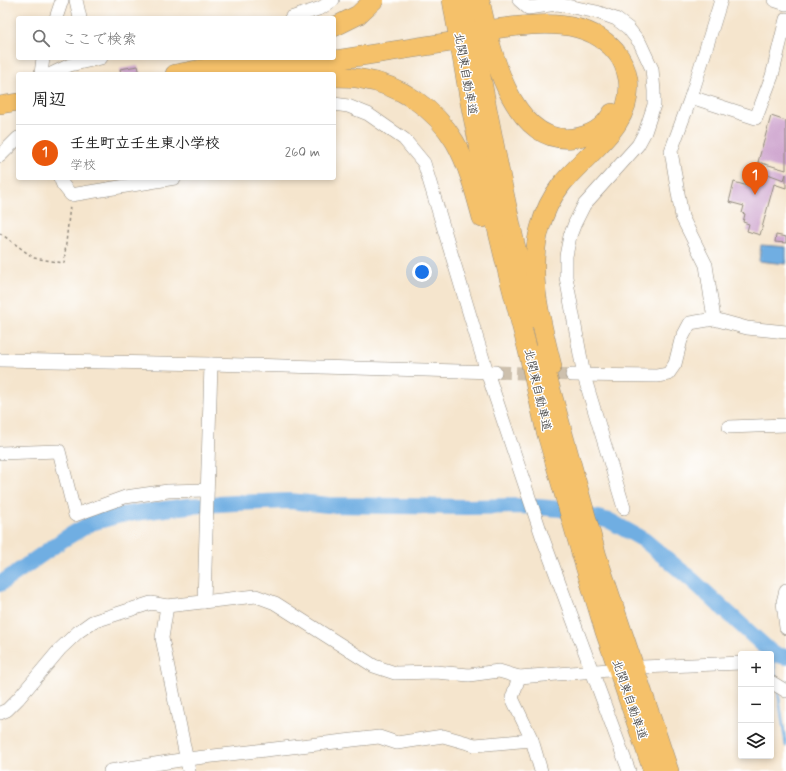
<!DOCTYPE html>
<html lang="ja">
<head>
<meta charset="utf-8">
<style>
	:root { --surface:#fff; --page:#f6f6f6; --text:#222; --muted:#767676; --line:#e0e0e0; --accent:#ea580c }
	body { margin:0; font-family:Mynerve,"Klee One",sans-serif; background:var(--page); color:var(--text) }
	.controls { position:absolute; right:12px; bottom:12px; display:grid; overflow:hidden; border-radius:4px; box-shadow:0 2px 6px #0003 }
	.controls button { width:36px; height:36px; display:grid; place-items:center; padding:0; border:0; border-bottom:1px solid var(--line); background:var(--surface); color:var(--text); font:20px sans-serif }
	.you { position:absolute; left:422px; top:272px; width:14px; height:14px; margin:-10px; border:3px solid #fff; border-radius:50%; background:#1a73e8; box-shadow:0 0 0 6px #1a73e833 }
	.badge { display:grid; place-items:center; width:26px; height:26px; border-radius:50%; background:var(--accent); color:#fff; font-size:13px; font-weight:700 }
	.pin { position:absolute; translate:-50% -33px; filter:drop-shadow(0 1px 2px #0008) }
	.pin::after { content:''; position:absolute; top:21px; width:14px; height:12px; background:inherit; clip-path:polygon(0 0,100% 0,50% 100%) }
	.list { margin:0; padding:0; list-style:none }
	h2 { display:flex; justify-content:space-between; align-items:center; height:52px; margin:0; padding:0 16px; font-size:17px }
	h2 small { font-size:13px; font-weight:400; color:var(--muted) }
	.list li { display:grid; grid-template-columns:26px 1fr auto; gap:12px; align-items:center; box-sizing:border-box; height:56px; padding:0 16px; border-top:1px solid var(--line) }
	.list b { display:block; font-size:15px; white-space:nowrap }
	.list p { margin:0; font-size:13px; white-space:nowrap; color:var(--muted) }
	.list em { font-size:13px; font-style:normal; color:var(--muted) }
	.icon { flex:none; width:22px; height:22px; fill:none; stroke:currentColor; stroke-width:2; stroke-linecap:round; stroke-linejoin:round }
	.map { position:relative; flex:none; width:786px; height:771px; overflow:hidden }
	.search { position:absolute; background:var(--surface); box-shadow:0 2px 6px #0003; left:16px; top:16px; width:320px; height:44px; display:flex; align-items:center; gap:10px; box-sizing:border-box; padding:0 14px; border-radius:4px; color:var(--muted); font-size:15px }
	.panel { position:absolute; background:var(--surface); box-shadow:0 2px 6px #0003; left:16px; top:72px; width:320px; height:108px; border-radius:4px }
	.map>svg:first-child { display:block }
	.water { fill:#6faee2; stroke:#4d6c86 }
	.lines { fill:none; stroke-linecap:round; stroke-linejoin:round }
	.stream { stroke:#6faee2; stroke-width:2.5 }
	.river { stroke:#6faee2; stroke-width:16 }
	.building { fill:#cfa6cf }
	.minor-tunnel { stroke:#cdc0ad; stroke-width:13; stroke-dasharray:13 6; stroke-linecap:butt }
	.minor-casing { stroke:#90887c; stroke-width:14 }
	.major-casing { stroke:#90887c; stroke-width:18 }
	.highway-casing { stroke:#90887c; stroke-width:20 }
	.path { stroke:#90887c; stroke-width:1.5; stroke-dasharray:3 3; stroke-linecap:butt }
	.minor { stroke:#fff; stroke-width:13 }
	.major { stroke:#f5c16b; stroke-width:17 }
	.highway { stroke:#f5c16b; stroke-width:19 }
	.labels { text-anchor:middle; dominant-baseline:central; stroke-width:3; stroke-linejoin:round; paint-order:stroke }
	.street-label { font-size:12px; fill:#2b2b2b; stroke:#fff }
</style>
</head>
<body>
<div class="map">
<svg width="786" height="771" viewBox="0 0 786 771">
	<rect width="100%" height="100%" fill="#fff"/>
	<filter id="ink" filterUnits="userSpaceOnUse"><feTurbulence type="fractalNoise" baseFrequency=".025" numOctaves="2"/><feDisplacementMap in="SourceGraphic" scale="8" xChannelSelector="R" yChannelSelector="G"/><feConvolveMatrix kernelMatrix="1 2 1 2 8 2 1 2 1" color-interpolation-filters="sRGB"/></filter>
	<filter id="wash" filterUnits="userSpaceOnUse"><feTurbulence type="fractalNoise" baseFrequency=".012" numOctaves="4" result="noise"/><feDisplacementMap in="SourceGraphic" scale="16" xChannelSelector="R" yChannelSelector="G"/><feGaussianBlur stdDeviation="0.9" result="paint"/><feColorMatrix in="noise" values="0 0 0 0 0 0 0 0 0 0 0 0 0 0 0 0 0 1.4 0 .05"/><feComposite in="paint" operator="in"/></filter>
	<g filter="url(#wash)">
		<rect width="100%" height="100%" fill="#f5e5cd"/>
		<!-- water -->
		<polygon class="water" points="761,245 786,247 786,264 759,261"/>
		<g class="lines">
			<!-- stream -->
			<g class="stream">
				<polyline points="773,654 776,680"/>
				<polyline points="778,691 786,746"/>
			</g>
			<!-- river -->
			<polyline class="river" points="0,584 64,539 91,523 120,515 142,512 188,506 235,503 290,501 328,505 468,507 527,506 560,509 610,521 644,540 692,580 773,654 786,657"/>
		</g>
		<g id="blocks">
			<!-- building -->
			<g class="building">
				<polygon points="138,66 140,74 121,74 120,69"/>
				<polygon points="771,116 786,121 786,170 758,162"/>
				<polygon points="765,173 784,180 786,174 786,188 774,184 760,235 747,231 749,224 743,222 745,214 742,213 744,206 729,202 734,182 751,187 753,181 755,182 757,177 763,179"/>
				<polygon points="776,235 786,237 786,243 775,242"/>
			</g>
		</g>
	</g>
	<g filter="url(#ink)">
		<use href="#blocks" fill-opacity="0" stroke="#90887c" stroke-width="1"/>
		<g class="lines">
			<!-- minor-tunnel -->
			<polyline class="minor-tunnel" points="497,372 572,375"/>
			<!-- minor casing -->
			<g class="minor-casing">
				<g id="minor">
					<polyline points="76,0 80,18"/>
					<polyline points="519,0 528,8 557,4 597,12 616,19 628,28 640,43 652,69 654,91 654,105 645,132 638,145 584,205 575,223 570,236 566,256 566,277 584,376 624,508"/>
					<polyline points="774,0 786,4"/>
					<polyline points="56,18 62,0"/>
					<polyline points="291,18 321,8 333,0"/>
					<polyline points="41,74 43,58"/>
					<polyline points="51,74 70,65 101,58"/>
					<polyline points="691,97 721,0"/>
					<polyline points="334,104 348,106 368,114 404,139 424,163 487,372 542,536 629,771"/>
					<polyline points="0,156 18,138"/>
					<polyline points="60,178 63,185 71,195 175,178"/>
					<polyline points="714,319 706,265 682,217 671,151 691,97 756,118 772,76 786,19"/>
					<polyline points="0,360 211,364 495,372"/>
					<polyline points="572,375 657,376 668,374 675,364 681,340 690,323 714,319 747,328 786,332"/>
					<polyline points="729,427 786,425"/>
					<polyline points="0,453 59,451 75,515 125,497 168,491 207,490"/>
					<polyline points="786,590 783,602 786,628"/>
					<polyline points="204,602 211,364"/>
					<polyline points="167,606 162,638 189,771"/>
					<polyline points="642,667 741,663"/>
					<polyline points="519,677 512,698 532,740 541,771"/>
					<polyline points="771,682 786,691"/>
					<polyline points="0,713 7,710 18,699 60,649 78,632 92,622 151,603 167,606 256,596 275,603 374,666 395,673 436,672 469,675 499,671 519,677 609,670"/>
					<polyline points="110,771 187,759 379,737 397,743 443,736 475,745 532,740"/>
				</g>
			</g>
			<!-- major casing -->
			<g class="major-casing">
				<polyline id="major" points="0,105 18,102"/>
			</g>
			<!-- highway casing -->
			<g class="highway-casing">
				<g id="highway">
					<polyline points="452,0 470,103 489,195 508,274 528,351 545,428 581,553 605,632 653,771"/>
					<path d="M467,0C486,107 507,213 532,318"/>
					<path d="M480,0C489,44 511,146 573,138C590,136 604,128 612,113"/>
					<polyline points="334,27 358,15 374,0"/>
					<path d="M494,29C536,24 586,16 616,52C623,60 626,69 628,79C635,126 586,153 561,185C551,198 544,213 540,228C527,273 541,322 552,366"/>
					<polyline points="175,74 223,65 270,62"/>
					<polyline points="253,74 271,70 451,42"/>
					<path d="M334,77C343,77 353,77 362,79C400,85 435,108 455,142C468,165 475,192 482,218"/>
					<polyline points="541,354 597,556 669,771"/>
				</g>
			</g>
			<!-- path -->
			<polyline class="path" points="0,233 34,258 64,263 70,205"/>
			<!-- minor -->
			<use href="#minor" class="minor"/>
			<!-- major -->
			<use href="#major" class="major"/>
			<!-- highway -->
			<use href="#highway" class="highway"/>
		</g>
	</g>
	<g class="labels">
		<!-- street labels -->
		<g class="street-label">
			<text transform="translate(465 74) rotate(80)">北関東自動車道</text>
			<text transform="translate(537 390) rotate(77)">北関東自動車道</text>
			<text transform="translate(629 700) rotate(71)">北関東自動車道</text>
		</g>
	</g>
</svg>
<div class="controls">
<button>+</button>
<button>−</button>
<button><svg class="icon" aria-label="layers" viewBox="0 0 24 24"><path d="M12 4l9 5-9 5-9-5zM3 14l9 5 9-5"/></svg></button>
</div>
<div class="you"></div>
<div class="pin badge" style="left:755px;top:195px">1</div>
<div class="search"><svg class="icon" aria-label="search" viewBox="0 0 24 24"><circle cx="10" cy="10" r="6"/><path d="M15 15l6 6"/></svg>ここで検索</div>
<section class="panel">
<h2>周辺<small></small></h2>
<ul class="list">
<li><span class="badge">1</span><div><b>壬生町立壬生東小学校</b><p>学校</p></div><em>260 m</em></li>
</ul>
</section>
</div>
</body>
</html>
